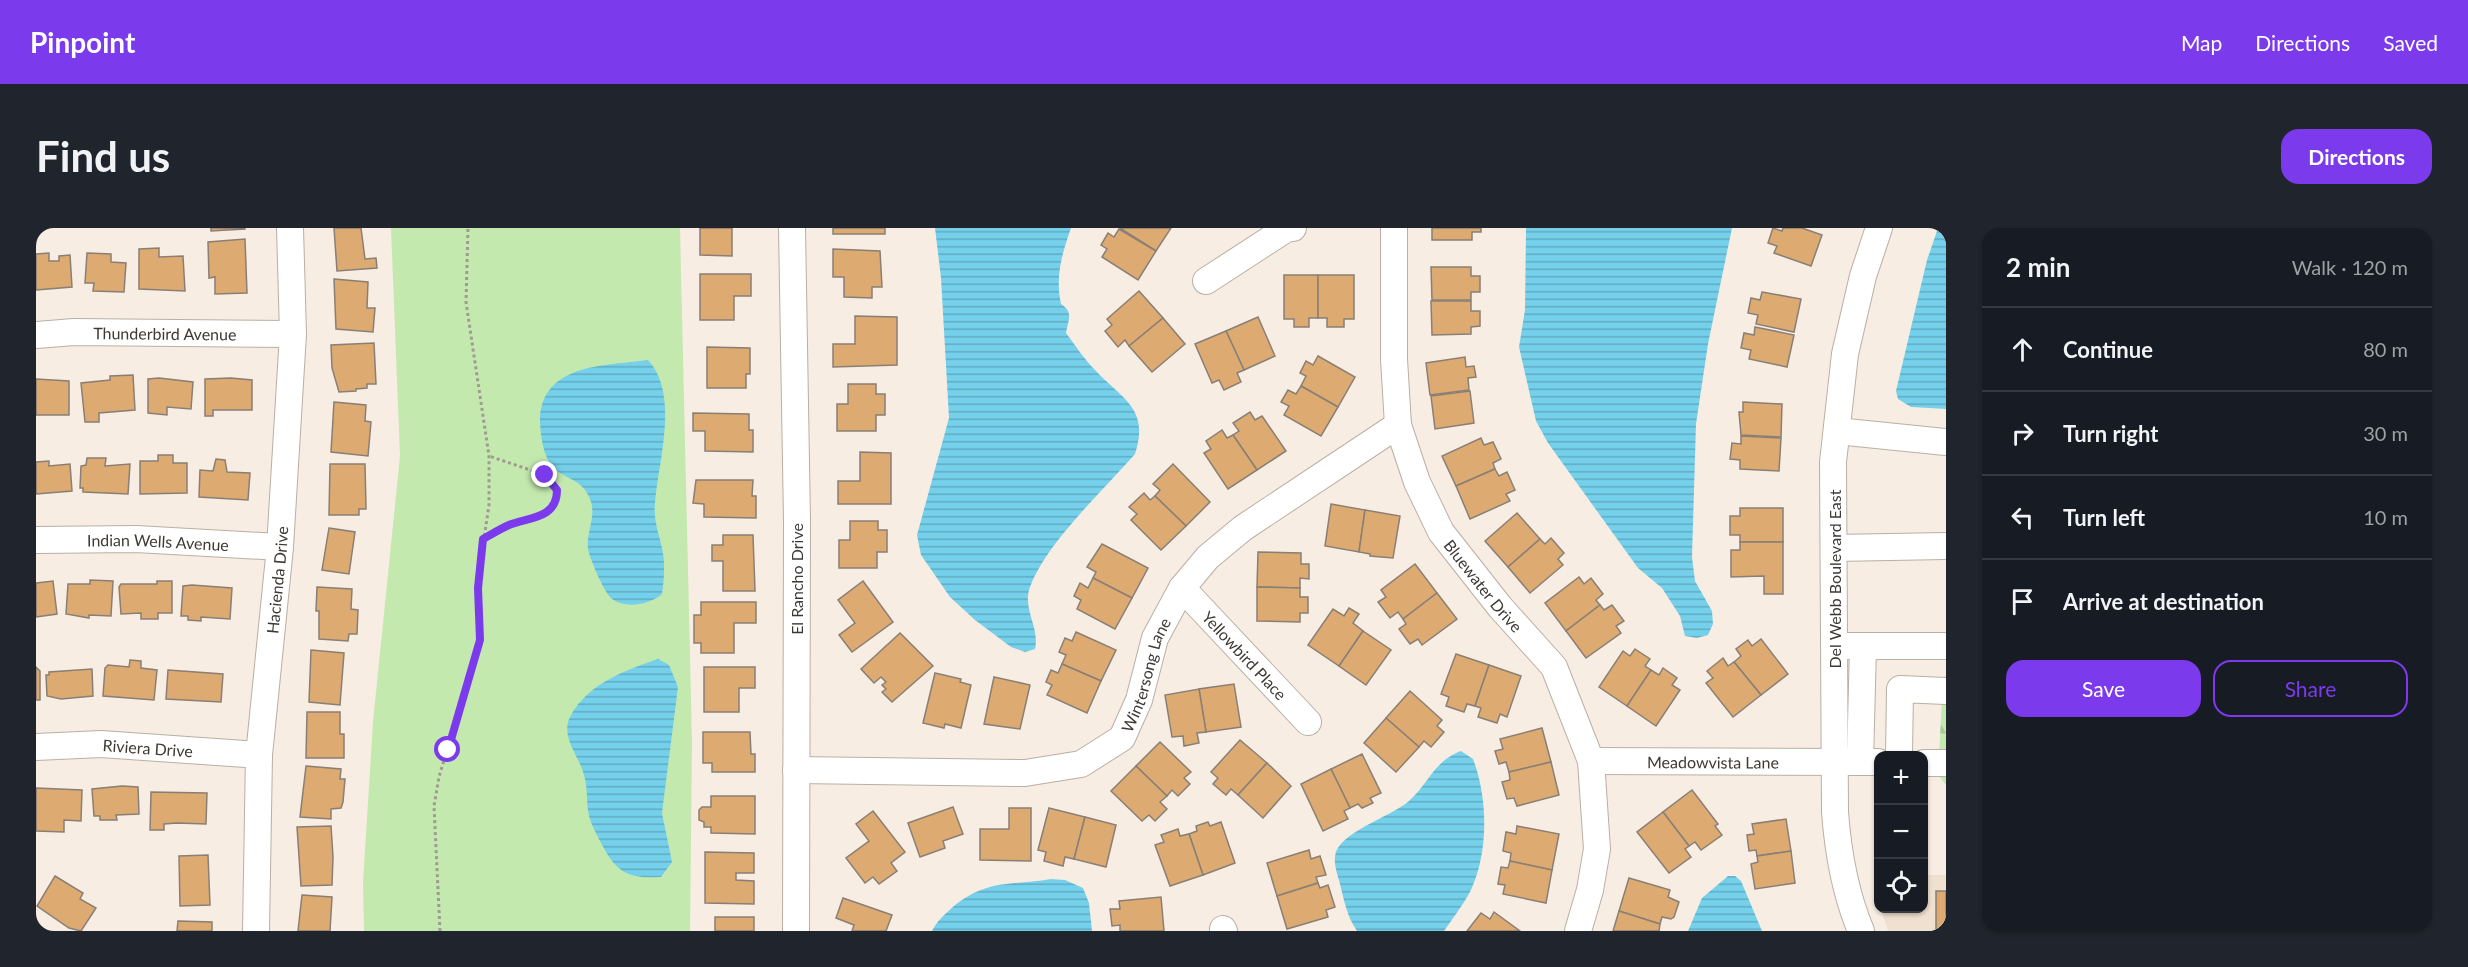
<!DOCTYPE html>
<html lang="en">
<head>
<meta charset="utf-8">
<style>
	:root { --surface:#171b24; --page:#20242c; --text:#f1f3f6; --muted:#9ea1a6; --line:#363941; --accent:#7c3aed }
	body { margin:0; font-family:Lato,sans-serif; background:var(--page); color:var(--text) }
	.controls { position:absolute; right:18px; bottom:18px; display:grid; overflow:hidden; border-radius:12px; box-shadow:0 2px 4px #0004 }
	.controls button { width:54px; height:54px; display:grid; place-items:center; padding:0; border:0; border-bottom:2px solid var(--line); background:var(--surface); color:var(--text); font:30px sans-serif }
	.stop { position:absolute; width:18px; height:18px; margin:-14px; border:4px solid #7c3aed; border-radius:50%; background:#fff }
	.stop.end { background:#7c3aed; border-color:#fff; box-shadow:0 2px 6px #0008 }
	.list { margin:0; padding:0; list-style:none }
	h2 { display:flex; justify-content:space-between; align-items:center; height:78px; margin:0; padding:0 24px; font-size:26px }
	h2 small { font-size:20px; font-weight:400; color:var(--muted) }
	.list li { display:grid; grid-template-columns:39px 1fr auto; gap:18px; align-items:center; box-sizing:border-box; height:84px; padding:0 24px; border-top:2px solid var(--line) }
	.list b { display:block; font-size:22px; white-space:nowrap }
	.list em { font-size:20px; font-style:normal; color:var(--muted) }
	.actions { display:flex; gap:12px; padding:18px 24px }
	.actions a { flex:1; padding:14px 0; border:2px solid var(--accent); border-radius:18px; text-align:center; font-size:21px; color:var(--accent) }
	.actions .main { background:var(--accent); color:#fff }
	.icon { flex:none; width:33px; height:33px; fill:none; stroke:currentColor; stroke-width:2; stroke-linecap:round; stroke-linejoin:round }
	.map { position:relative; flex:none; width:1910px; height:703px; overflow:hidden; border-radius:18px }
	header { display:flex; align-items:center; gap:36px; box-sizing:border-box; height:84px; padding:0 30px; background:var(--accent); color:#fff }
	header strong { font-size:28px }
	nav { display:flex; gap:33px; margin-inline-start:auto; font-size:21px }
	.intro { display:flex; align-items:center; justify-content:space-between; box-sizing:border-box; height:144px; padding:0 36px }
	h1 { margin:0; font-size:42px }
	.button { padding:15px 27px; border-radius:18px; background:var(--accent); color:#fff; font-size:21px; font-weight:700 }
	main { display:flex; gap:36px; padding:0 36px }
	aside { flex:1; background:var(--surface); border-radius:18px; box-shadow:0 2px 4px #0004 }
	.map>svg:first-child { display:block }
	.built { fill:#efe0cf }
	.grass { fill:#c3e9af }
	.forest { fill:url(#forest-firs) }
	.water { fill:url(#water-rules) }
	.building { fill:#ddaa71; stroke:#897f75; stroke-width:1.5 }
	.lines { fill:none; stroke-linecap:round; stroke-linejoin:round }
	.minor-casing { stroke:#b9afa4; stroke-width:28 }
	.path { stroke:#a19992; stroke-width:3; stroke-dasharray:3 3; stroke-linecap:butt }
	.minor { stroke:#fff; stroke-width:26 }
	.route { stroke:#7c3aed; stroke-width:8 }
	.labels { text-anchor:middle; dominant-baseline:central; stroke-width:5; stroke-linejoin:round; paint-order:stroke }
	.street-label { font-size:16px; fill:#3d3935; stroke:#fff }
</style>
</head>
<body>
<header>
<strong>Pinpoint</strong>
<nav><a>Map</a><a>Directions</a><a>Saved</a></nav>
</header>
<div class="intro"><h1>Find us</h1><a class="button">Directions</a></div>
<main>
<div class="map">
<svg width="1910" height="703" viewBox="0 0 1910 703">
	<defs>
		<pattern id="forest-firs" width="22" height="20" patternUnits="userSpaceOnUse" patternTransform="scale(1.5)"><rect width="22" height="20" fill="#c3e9af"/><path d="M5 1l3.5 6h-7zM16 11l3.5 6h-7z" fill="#a8c997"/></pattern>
		<pattern id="water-rules" width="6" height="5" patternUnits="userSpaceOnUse" patternTransform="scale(1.5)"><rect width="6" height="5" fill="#75d1eb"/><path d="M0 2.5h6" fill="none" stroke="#61abbf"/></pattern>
	</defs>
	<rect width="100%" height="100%" fill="#f8ede2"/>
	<!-- built -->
	<polygon class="built" points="1888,647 1910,647 1910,703 1852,703 1845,681 1888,680"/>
	<!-- grass -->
	<polygon class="grass" points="355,0 644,0 656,515 654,703 328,703 327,654 337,494 364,228"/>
	<!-- forest -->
	<polygon class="forest" points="1910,447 1910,557 1902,547 1907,452"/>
	<!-- water -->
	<g class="water">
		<path d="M899,0H1035C1026,26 1019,48 1025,76C1038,84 1032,92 1030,105C1039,117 1048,131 1059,142C1086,171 1114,180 1099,226C1067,263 1011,314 994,359C986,381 1004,399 999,421L989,424L975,419L939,392L914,369L885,327L881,307L913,190L905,50Z"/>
		<polygon points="1490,0 1696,0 1672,116 1660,196 1656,329 1659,353 1676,383 1677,396 1672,407 1661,410 1649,408 1644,388 1626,360 1602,340 1512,215 1500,193 1483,119 1489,82"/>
		<polygon points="1902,0 1910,0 1910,181 1875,179 1862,171 1860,163 1891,32"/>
		<path d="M612,132C644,166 622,235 619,275C617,293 624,308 627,325C629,338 628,353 626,366C615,376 589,382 575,370C568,364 554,331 552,321C550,304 561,287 554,271C546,250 529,252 517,239C507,228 505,209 504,195C503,135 569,138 612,132Z"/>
		<path d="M622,431L633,437L642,459L626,585L636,634L625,649C590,651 580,644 564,613C560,605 555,596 553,588C550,575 552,560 548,547C543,527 523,508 535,487C553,455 590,442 622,431Z"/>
		<path d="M1425,523L1437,531C1452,570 1453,625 1434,664C1427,677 1417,690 1408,703H1321C1311,689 1308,672 1304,656C1302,648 1298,638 1299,629C1300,605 1355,589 1373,573C1394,554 1397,534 1425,523Z"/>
		<polygon points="1692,648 1699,648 1705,653 1726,703 1652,703 1666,670"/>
		<path d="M1015,651L1029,652L1047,660L1053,675L1056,703H896C901,693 909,686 918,678C953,650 977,658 1015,651Z"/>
	</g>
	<!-- building -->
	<g class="building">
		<polygon points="175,0 209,0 209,1 175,3"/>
		<polygon points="298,0 325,0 329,31 340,30 341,40 301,43"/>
		<polygon points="664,0 696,0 696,28 664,27"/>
		<rect x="797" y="0" width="52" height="6"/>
		<polygon points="1084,0 1135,0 1120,23"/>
		<polygon points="1396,0 1445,0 1445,4 1436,4 1436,12 1396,12"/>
		<polygon points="1737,0 1746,3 1747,0 1766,0 1786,7 1775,38 1738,25 1741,18 1732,15"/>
		<polygon points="1083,1 1120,23 1102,52 1066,29 1071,21 1065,17 1072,5 1078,9"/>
		<polygon points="209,11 211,65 179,66 179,49 173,50 172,14"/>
		<polygon points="123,20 123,29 147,28 149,63 103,61 103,21"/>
		<polygon points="797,21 844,23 846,59 836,59 836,70 808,69 808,49 797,49"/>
		<polygon points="13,25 13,33 23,33 23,28 34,27 36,59 0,62 0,26"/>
		<polygon points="51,25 75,26 75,34 90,35 88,64 57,63 58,55 49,55"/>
		<polygon points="1395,39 1435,39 1435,48 1444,48 1444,64 1435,64 1435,72 1396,72"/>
		<polygon points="664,46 715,46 715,68 698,68 698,92 664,92"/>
		<polygon points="1248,47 1282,47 1282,90 1273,90 1273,99 1258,99 1258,91 1248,91"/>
		<polygon points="1282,47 1318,47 1318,91 1308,91 1308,99 1291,99 1291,90 1282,90"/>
		<polygon points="298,51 332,54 331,80 339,80 337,104 300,101"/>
		<polygon points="1103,63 1127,90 1093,118 1089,112 1082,119 1069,103 1076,97 1071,91"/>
		<polygon points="1726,64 1765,71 1758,104 1720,96 1722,87 1712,85 1715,70 1724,72"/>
		<polygon points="1395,73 1435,73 1435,83 1444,83 1444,98 1435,99 1435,106 1396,107"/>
		<polygon points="819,88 861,89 861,137 797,139 797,116 819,116"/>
		<polygon points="1222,89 1239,128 1208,142 1190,103"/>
		<polygon points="1127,90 1149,116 1116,144 1093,118"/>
		<polygon points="1719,99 1758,107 1751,139 1713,131 1715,122 1705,120 1708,105 1718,107"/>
		<polygon points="1190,103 1208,142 1201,145 1205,154 1188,162 1183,152 1176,155 1159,116"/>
		<polygon points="338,115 340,156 331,156 331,160 320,161 320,163 303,164 296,140 295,117"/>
		<polygon points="671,119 714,120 714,146 710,146 710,160 671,160"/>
		<polygon points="1282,128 1319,149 1302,179 1265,158 1270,148 1264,145 1270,133 1277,137"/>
		<polygon points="1429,129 1430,139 1438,138 1440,149 1432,150 1433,162 1394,167 1390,135"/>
		<polygon points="97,147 99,182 63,185 63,194 49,194 45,155 74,152 74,148"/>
		<polygon points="123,150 157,154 155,181 131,179 131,187 112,185 112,151"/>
		<polygon points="195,150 216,152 216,182 177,182 177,188 169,188 169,151"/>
		<polygon points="0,151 33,153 33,187 0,187"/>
		<polygon points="812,156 840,156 840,166 849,166 849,187 840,187 840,203 801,203 801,176 812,176"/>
		<polygon points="1265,158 1302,179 1285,208 1248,187 1253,178 1245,174 1252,162 1260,166"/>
		<polygon points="1434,163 1438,195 1399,201 1395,168"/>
		<polygon points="298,174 330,177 329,193 335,194 332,228 295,224"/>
		<polygon points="1707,174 1746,176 1745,209 1705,207 1703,184 1707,184"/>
		<polygon points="1214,184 1219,192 1226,188 1250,223 1221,242 1197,207 1203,203 1197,195"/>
		<polygon points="657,185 713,186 713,202 717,202 717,224 669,223 669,203 657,203"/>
		<polygon points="1186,202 1191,210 1197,207 1221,242 1192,261 1168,225 1175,221 1170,213"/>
		<polygon points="1705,208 1745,210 1743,243 1704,241 1704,232 1694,231 1696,215 1705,216"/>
		<polygon points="1445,210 1448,217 1457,214 1465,231 1457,235 1459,241 1420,258 1406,228"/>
		<polygon points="824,224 855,225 855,276 802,276 802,253 824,253"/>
		<polygon points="122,227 137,227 137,235 151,235 151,265 104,266 104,233 122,233"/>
		<polygon points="51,230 70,230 69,238 94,236 92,266 47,264 47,260 44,260 45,238 50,237"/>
		<polygon points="180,231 189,232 191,244 214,245 212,272 163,269 164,242 177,243"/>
		<polygon points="13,233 13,238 34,236 36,263 0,266 0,234"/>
		<polygon points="294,236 329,236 330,281 323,281 323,287 293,287"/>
		<polygon points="1137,236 1174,274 1150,298 1119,268 1124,262 1117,256"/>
		<polygon points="1459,241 1463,248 1471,244 1479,262 1470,266 1474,273 1434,291 1420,258"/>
		<polygon points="660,252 717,252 716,268 720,268 720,290 668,289 668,276 657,275"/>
		<polygon points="1108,265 1114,272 1119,268 1150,298 1125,322 1095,292 1101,286 1093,279"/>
		<polygon points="1295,276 1329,282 1323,324 1289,318"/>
		<polygon points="1704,280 1747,280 1747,314 1704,314 1704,307 1694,307 1694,288 1704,288"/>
		<polygon points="1329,282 1364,288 1357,330 1334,328 1334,326 1323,324"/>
		<polygon points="1481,285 1504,311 1472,339 1449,313"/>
		<polygon points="814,293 842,293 842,302 851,302 851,324 841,324 841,340 803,340 803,312 814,312"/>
		<polygon points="293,300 319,304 313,346 286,342"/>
		<polygon points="687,307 717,307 719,363 687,363 687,333 676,333 676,317 687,317"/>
		<polygon points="1515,310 1528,325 1522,331 1527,337 1494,365 1472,339 1504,311 1509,316"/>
		<polygon points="1704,314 1747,314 1747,366 1728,366 1728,348 1695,349 1695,322 1704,322"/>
		<polygon points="1066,316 1112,340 1096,370 1057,350 1060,344 1051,339"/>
		<polygon points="1222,324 1265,325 1265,336 1273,336 1273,351 1264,350 1264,360 1221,359"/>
		<polygon points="1379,336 1401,365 1367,391 1362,384 1354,390 1342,374 1350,369 1345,362"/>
		<polygon points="1543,349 1548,356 1555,350 1567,366 1560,372 1564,377 1530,403 1509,375"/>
		<polygon points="1057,350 1096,370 1079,401 1041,381 1045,372 1038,368 1044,355 1052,360"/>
		<polygon points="54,352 77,353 75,388 53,387 53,390 30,386 32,356 54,356"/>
		<polygon points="17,353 21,386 0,389 0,355"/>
		<polygon points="121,353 136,353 136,385 122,385 122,391 105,391 105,385 85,386 83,359 85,356 121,356"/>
		<polygon points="827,353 857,394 816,424 803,407 819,395 802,372"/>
		<polygon points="156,357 196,360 194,391 165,389 165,393 152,392 152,388 145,388 147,358"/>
		<polygon points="281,359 316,361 315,381 322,382 321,406 313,406 312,413 283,411 283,383 280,383"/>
		<polygon points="1221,359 1264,360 1264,369 1272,369 1272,385 1264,385 1264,394 1221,393"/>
		<polygon points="1401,365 1421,391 1386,417 1382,411 1374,416 1363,401 1370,396 1367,391"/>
		<polygon points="665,374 720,374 720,395 698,395 698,425 665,425 665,415 658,415 658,387 665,387"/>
		<polygon points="1564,377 1568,382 1576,377 1588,393 1580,398 1585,405 1550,430 1530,403"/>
		<polygon points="1313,380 1323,386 1317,395 1327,403 1303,438 1272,417 1297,381 1308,388"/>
		<polygon points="1327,403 1355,422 1330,457 1303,438"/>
		<polygon points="1040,404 1080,422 1065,453 1026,436 1030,427 1023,424 1029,410 1036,413"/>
		<polygon points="864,405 897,438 856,474 846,464 850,461 846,457 850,454 845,449 838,455 825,441"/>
		<polygon points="1725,411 1752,446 1725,467 1698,434 1705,428 1700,421 1712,412 1716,418"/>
		<polygon points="1599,421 1614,431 1609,438 1615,442 1591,478 1563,459 1587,423 1594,428"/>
		<polygon points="275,422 308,425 304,477 273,474"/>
		<polygon points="1420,426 1453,437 1439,478 1431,476 1428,484 1410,478 1413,469 1405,466"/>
		<polygon points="1687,430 1692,438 1698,434 1725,467 1697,489 1670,455 1677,450 1671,443"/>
		<polygon points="94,432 105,433 105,440 121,442 118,472 67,468 69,440 72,437 93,439"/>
		<polygon points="1026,436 1065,453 1051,485 1011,467 1016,457 1010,454 1015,442 1022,445"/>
		<polygon points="1453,437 1485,448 1471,489 1464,486 1461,495 1442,489 1445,480 1439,478"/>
		<polygon points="0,439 4,443 4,472 0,472"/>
		<polygon points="668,439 719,439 719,460 703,460 703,484 668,484"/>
		<polygon points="1627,440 1641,450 1636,457 1644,462 1620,498 1591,478 1615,442 1623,447"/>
		<polygon points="56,441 57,468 25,471 11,468 10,447 13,447 13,444"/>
		<polygon points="132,442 187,446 185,474 130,471"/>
		<polygon points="899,445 925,451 924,454 935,457 925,500 909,496 908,500 887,495"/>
		<polygon points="958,449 994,457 984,501 948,496"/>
		<polygon points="1198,456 1205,499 1170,504 1163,461"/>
		<polygon points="1163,461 1170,504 1161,505 1163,515 1148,518 1147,508 1136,509 1129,467"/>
		<polygon points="1374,463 1406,492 1401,498 1408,504 1395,519 1388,513 1383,519 1350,490"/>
		<polygon points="271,484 304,484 304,506 308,506 308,530 270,530"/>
		<polygon points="1350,490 1383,519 1360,544 1328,515"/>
		<polygon points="1506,500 1515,534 1473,544 1470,534 1463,536 1459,523 1467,521 1464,511"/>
		<polygon points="667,504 714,504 715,526 719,526 719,544 676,544 676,535 667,535"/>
		<polygon points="1204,512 1231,535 1202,567 1195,561 1190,567 1177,556 1182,550 1175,544"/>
		<polygon points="1124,514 1155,544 1148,550 1154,556 1142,568 1136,562 1131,568 1100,538"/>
		<polygon points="1326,526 1345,565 1334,570 1337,575 1326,580 1322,576 1314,580 1295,541"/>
		<polygon points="1515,534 1523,567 1481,578 1478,570 1471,571 1466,554 1474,552 1473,544"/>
		<polygon points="1231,535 1255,558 1227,590 1202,567"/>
		<polygon points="270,538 305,541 304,551 309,551 307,574 305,580 295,581 295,591 264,589"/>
		<polygon points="1100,538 1131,568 1124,574 1131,581 1119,593 1113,587 1106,593 1075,563"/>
		<polygon points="1295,541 1314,580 1308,583 1312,591 1287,603 1265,556"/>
		<polygon points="86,558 102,559 103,586 80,587 81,592 64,592 64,588 58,588 56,561"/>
		<polygon points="0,560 46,562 45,593 28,592 28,604 0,603"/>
		<polygon points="1656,562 1682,596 1679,598 1686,607 1665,622 1659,614 1653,618 1627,584"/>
		<polygon points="115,564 171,565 170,596 141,595 128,596 128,602 114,602"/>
		<polygon points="675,568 719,568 719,606 675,605 675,599 668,599 668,594 663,592 663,582 666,579 675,579"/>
		<polygon points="917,579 927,606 907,613 909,620 884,629 872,595"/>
		<polygon points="973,580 995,580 995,633 944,632 944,601 973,601"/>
		<polygon points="1013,580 1049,589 1038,631 1029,629 1027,638 1008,633 1010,624 1002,622"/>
		<polygon points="837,583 869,624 855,635 861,643 843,656 837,649 829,655 810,630 833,613 820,596"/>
		<polygon points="1627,584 1653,618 1649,621 1655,629 1633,645 1601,604"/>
		<polygon points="1049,589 1080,597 1070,639 1038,631"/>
		<polygon points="1750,591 1755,623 1721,628 1720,622 1713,623 1711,607 1718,606 1716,596"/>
		<polygon points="1172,594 1174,598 1185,594 1199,635 1167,647 1153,606 1161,603 1160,598"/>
		<polygon points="295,598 297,629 296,657 265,658 261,599"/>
		<polygon points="1481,598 1523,606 1516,642 1474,633 1475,625 1467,623 1470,604 1480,606"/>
		<polygon points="1142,601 1144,608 1153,606 1167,647 1134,658 1119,617 1128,614 1125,607"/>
		<polygon points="1273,622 1275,631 1284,628 1290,647 1280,649 1282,655 1241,668 1231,635"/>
		<polygon points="1755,623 1759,655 1719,661 1715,636 1722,634 1721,628"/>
		<polygon points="669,624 718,625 718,645 700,645 700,652 718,653 718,676 669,675"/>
		<polygon points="172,627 174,677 144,678 143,628"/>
		<polygon points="1474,633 1516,642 1510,675 1467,666 1469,657 1462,656 1465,639 1472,640"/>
		<polygon points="19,648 47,665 44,671 60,680 45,703 33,700 1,678"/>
		<polygon points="1593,650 1634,662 1632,669 1643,674 1638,689 1635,691 1626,689 1624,696 1583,683"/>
		<polygon points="1282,655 1284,660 1292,657 1299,679 1290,682 1292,689 1251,701 1241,668"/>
		<rect x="1900" y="663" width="10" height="40"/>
		<polygon points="266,667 296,669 294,703 262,703"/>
		<polygon points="1125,669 1128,703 1084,703 1084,697 1076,698 1074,681 1084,681 1083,673"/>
		<polygon points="807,670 856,687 850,703 816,703 818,697 800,690"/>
		<polygon points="1583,683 1624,696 1623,703 1577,703"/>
		<polygon points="1458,684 1484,703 1431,703 1445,685 1454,691"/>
		<rect x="679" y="689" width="39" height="14"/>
		<polygon points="142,693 176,694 176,703 141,703"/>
	</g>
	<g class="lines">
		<!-- minor casing -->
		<g class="minor-casing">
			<g id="minor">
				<polyline points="756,0 761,293 760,703"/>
				<path id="s1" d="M1358,0V131L1362,197L1381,254L1405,304L1464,379L1518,439L1555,533L1561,621L1554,662L1542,703"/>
				<polyline points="1170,53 1250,1 1257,0"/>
				<path id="s2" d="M0,107L38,104L257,106"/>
				<polyline points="1801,203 1910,214"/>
				<path id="s3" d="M0,312L100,311L244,319"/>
				<polyline points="1798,320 1910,318"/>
				<path id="s4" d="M1146,360L1272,494"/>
				<polyline points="1811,418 1910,418"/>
				<path id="s5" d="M0,519L65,516L223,527"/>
				<polyline points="1863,528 1864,461 1910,463"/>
				<path id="s6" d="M1555,533L1842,534"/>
				<polyline points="1824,534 1827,419"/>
				<polyline points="1888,535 1910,535"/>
				<path id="s7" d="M760,542L989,545L1045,536L1086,510L1103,472L1119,410L1146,360L1172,329L1207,300L1362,197"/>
				<polyline points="1187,701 1188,703"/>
				<path id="s8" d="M220,703L223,527L244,319L257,106L254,0"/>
				<path d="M1825,703C1809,665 1802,624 1799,584L1797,234L1809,126L1827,48L1843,0"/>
			</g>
		</g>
		<!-- path -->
		<g class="path">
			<path d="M447,311C456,306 464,301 473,297C493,289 521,291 521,262L509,247L453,228"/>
			<polyline points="404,703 398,578 403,549 444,412 443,344 453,277 453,228 430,74 432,0"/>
		</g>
		<!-- minor -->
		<use href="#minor" class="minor"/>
	</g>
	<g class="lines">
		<!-- route -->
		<path class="route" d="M412,522L444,412L442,360L447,311C456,306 464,301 473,297C493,289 521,291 521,262L509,247"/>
	</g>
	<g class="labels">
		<!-- street labels -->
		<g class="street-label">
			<text stroke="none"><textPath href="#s2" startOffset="129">Thunderbird Avenue</textPath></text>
			<text stroke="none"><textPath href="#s3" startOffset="122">Indian Wells Avenue</textPath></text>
			<text transform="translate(760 351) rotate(-90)">El Rancho Drive</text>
			<text transform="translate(1798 351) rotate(-90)">Del Webb Boulevard East</text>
			<text stroke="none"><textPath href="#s8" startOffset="352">Hacienda Drive</textPath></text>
			<text stroke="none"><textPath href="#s1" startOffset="381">Bluewater Drive</textPath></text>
			<text stroke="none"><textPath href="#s4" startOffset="92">Yellowbird Place</textPath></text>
			<text stroke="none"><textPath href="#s7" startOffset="402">Wintersong Lane</textPath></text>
			<text stroke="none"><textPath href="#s5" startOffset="112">Riviera Drive</textPath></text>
			<text stroke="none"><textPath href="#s6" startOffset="122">Meadowvista Lane</textPath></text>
		</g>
	</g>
</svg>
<div class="controls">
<button>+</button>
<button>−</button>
<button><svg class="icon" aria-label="locate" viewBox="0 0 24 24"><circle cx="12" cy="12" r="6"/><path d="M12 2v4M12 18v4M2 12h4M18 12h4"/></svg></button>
</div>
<div class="stop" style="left:412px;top:522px"></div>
<div class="stop end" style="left:509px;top:247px"></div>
</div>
<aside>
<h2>2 min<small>Walk · 120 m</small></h2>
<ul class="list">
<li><svg class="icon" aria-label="ahead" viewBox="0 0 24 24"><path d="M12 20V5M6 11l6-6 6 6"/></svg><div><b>Continue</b></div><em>80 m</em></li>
<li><svg class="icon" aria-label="right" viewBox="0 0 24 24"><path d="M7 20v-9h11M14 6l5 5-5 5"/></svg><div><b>Turn right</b></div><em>30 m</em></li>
<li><svg class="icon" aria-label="left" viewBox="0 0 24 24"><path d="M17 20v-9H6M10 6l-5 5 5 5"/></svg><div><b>Turn left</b></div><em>10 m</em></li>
<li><svg class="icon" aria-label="arrive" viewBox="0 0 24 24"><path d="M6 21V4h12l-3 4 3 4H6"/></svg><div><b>Arrive at destination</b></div></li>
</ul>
<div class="actions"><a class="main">Save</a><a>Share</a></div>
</aside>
</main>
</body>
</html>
